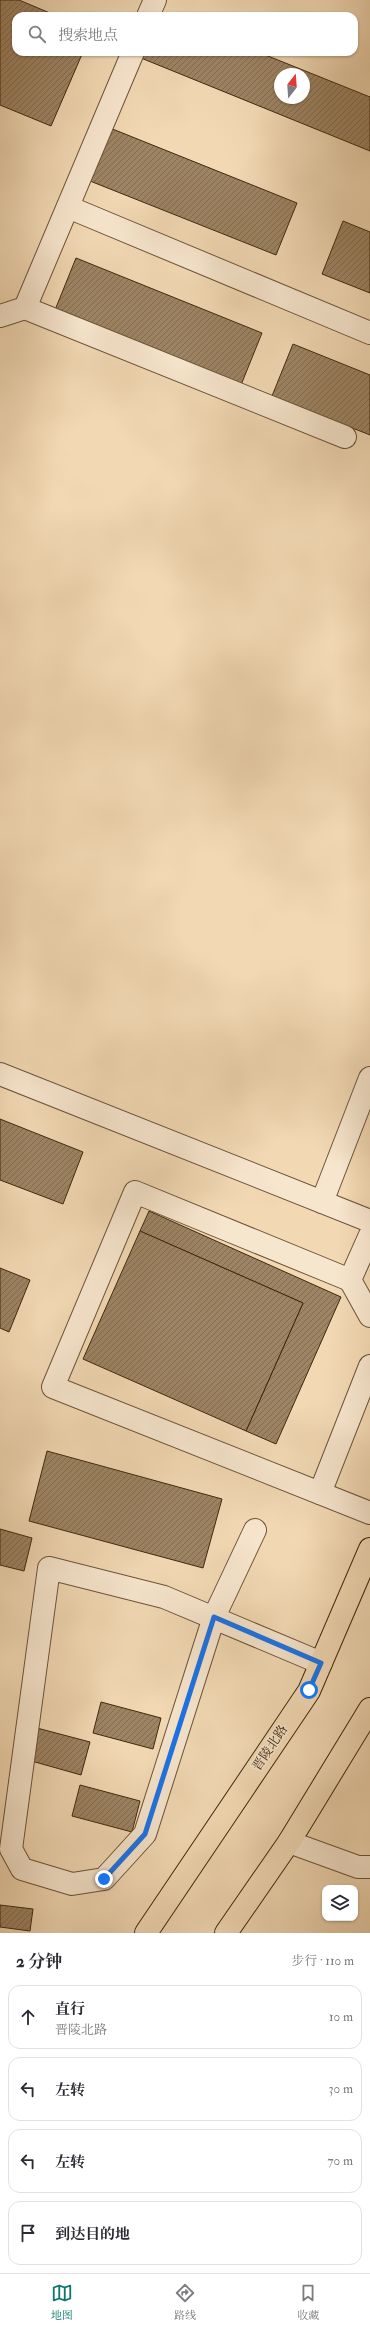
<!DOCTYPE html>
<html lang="zh">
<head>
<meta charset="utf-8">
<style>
	:root { --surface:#fff; --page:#f7f7f7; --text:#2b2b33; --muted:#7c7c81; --line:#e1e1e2; --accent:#0f766e }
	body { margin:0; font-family:"IM FELL Double Pica","Noto Serif SC",serif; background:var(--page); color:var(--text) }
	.controls { position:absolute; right:12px; bottom:12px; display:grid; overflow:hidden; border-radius:8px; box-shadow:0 1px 3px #0004 }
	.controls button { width:36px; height:36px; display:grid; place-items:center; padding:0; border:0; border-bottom:1px solid var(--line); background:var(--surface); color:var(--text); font:20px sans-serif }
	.compass { position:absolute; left:274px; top:68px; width:36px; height:36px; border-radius:50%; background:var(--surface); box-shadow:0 1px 3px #0004; rotate:17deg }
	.stop { position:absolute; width:12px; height:12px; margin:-9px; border:3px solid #1a73e8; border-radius:50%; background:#fff }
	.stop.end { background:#1a73e8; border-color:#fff; box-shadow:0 1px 4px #0008 }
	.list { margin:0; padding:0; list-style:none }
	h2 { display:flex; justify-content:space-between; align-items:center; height:52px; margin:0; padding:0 16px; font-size:17px }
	h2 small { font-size:13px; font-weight:400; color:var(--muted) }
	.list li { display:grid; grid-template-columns:26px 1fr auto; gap:12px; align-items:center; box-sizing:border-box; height:64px; margin:0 8px 8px; padding:0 8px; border:1px solid var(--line); border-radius:12px }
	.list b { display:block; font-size:15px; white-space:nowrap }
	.list p { margin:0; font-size:13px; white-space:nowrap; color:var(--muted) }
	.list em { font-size:13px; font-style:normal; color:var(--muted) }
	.icon { flex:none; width:22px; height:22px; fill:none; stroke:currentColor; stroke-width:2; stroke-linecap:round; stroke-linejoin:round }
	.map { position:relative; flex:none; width:370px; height:1933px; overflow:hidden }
	.search { position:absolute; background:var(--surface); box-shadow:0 1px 3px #0004; left:12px; right:12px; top:12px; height:44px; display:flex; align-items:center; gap:10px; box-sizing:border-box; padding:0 14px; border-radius:12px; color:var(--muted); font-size:15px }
	.sheet { height:340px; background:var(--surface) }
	nav { display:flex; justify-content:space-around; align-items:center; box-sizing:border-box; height:56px; border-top:1px solid var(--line); background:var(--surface); font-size:11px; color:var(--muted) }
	nav a { display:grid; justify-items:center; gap:2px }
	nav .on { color:var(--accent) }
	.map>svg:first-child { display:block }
	.building { fill:url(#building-hatch); stroke:#40280e; fill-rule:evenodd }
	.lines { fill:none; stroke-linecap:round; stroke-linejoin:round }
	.minor-casing { stroke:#6c5438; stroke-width:24 }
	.major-casing { stroke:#40280e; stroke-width:24 }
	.minor { stroke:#f7e6ce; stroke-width:22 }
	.major { stroke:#f2d9b4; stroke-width:22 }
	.route { stroke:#1a73e8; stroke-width:5 }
	.labels { text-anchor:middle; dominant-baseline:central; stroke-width:3; stroke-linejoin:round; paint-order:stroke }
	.street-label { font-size:13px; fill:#40280e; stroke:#f7e6ce }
</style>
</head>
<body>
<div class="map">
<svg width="370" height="1933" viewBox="0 0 370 1933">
	<defs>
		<pattern id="building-hatch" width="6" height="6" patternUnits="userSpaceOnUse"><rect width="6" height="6" fill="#9d8464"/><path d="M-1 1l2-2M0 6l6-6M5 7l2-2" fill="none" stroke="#816c51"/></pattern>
	</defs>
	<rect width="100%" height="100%" fill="#f2d9b4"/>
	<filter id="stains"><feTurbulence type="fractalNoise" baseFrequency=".005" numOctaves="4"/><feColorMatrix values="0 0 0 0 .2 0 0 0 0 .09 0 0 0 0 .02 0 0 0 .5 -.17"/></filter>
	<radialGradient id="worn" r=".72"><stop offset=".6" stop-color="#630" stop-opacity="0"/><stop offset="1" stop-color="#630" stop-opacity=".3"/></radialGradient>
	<!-- building -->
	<g class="building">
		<polygon points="0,0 19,0 57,16 16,16 16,52 83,52 51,126 0,105"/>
		<path d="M144,52H258L370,97V151L141,58ZM280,74H304V98H280Z"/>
		<polygon points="110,128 297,203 276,255 90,181"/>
		<polygon points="343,221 370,232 370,293 322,274"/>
		<polygon points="76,258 262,333 241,385 55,310"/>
		<polygon points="293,344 370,375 370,435 272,396"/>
		<polygon points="0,1119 83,1152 63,1204 0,1180"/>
		<polygon points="149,1211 341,1297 276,1444 246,1431 303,1303 140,1231"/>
		<polygon points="140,1231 303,1303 246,1431 83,1359"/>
		<polygon points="0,1268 30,1280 9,1332 0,1328"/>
		<polygon points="47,1451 222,1499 203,1568 29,1521"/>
		<polygon points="0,1529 32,1538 24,1571 0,1565"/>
		<polygon points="101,1702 161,1718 153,1749 93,1733"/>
		<polygon points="37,1728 90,1742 81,1775 28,1760"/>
		<polygon points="80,1785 140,1801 132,1832 72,1816"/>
		<polygon points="0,1905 33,1909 30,1931 0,1927"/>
	</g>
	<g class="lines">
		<!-- minor casing -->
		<g class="minor-casing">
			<g id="minor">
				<polyline points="148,16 155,0"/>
				<polyline points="68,207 370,333"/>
				<polyline points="25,308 345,437"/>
				<polyline points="0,316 25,308 133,52"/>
				<polyline points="0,1074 370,1221"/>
				<polyline points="322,1202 370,1078"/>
				<polyline points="370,1235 350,1280 370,1316"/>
				<polyline points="350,1280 135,1192 53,1387 370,1513"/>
				<polyline points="320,1493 370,1366"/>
				<polyline points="255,1530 214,1617 145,1834 104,1879 72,1884 22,1869 11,1849 49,1568 164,1597 321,1663"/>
				<polyline points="289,1842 358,1867 370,1867"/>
			</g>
		</g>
		<!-- major casing -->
		<g class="major-casing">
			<g id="major">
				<polyline points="146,1933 309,1691 370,1549"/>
				<polyline points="226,1933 289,1842 370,1709"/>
			</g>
		</g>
		<!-- minor -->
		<use href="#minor" class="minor"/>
		<!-- major -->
		<use href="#major" class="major"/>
	</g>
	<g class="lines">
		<!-- route -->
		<polyline class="route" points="104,1879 145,1834 214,1617 321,1663 309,1690"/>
	</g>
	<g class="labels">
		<!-- street labels -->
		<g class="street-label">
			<text transform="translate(270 1748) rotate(-56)">晋陵北路</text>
		</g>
	</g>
	<rect width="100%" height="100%" filter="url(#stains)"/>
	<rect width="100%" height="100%" fill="url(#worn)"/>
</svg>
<div class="controls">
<button><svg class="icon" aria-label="layers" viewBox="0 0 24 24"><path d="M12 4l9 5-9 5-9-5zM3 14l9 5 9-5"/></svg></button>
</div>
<svg class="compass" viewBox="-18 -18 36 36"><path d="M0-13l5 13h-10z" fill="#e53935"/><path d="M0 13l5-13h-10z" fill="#7c7c81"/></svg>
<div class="stop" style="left:309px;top:1690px"></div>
<div class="stop end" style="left:104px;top:1879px"></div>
<div class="search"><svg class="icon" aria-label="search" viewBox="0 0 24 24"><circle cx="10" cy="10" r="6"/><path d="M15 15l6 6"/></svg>搜索地点</div>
</div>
<section class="sheet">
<h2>2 分钟<small>步行 · 110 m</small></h2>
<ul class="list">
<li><svg class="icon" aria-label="ahead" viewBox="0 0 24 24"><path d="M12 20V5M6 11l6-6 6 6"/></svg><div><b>直行</b><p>晋陵北路</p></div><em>10 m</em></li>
<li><svg class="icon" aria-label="left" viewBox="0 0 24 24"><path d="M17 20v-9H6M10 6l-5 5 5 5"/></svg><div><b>左转</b></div><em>30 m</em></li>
<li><svg class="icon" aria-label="left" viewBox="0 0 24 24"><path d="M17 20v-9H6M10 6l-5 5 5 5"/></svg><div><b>左转</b></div><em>70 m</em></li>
<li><svg class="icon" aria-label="arrive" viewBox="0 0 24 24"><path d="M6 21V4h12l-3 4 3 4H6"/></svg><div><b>到达目的地</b></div></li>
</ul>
</section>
<nav>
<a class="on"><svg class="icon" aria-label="map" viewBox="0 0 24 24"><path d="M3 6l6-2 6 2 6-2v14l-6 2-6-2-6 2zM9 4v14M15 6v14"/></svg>地图</a>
<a><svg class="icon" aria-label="directions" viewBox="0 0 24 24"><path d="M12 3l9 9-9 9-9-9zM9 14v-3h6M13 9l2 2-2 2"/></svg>路线</a>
<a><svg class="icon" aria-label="saved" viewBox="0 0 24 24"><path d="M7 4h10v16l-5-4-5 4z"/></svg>收藏</a>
</nav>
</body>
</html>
